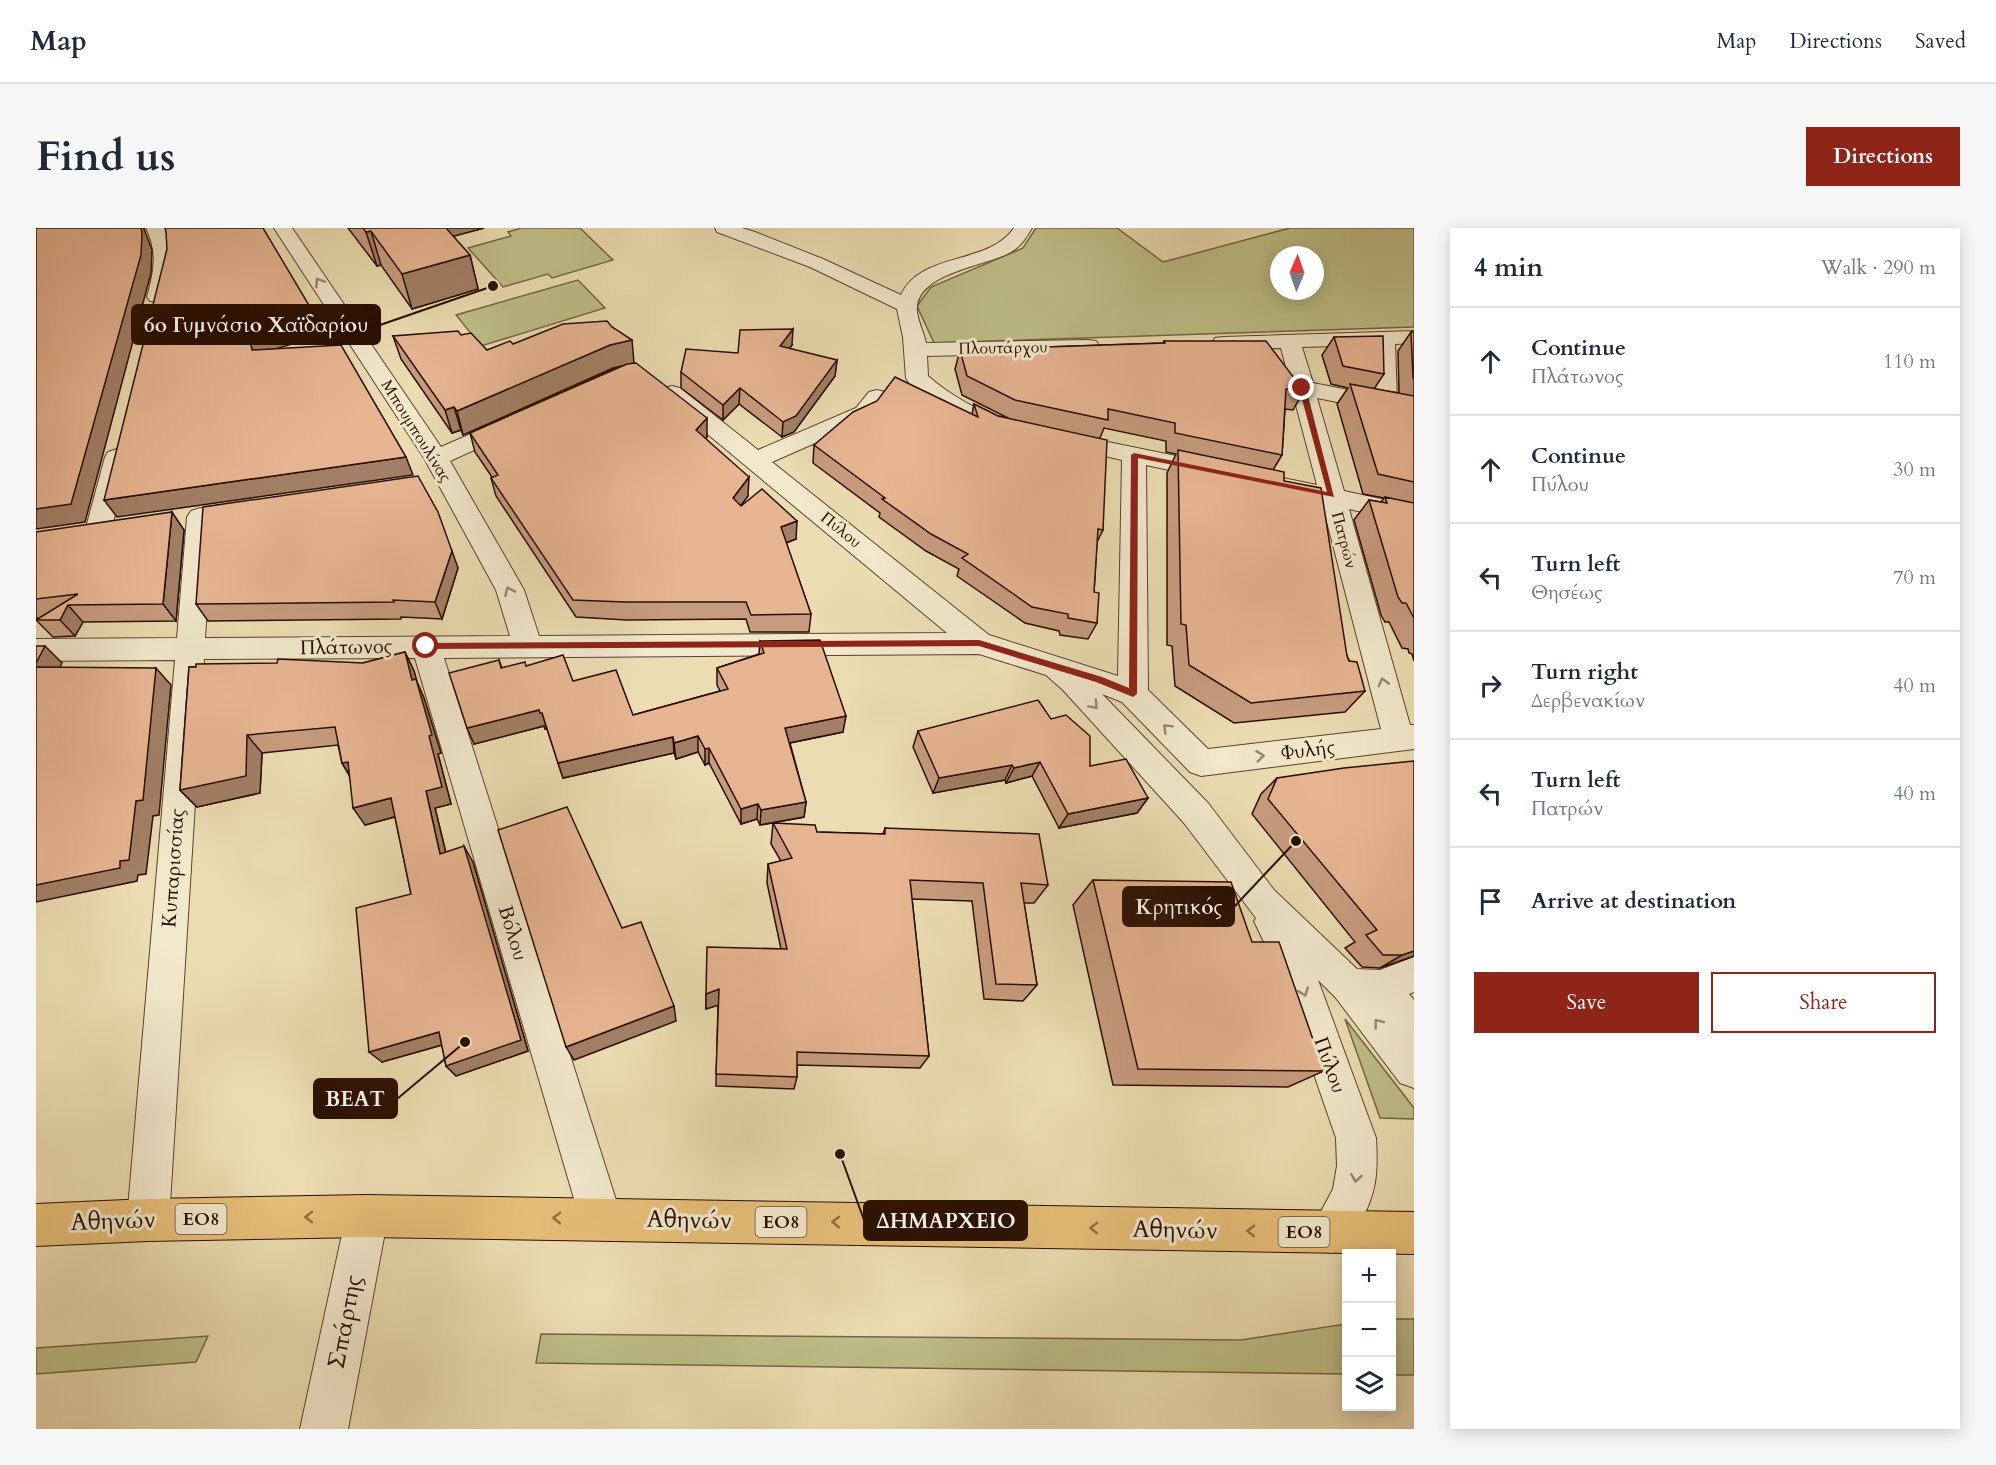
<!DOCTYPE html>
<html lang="en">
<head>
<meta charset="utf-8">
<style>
	:root { --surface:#fff; --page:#f6f6f7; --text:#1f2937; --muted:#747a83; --line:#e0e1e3; --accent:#8f2418 }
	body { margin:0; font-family:Cardo,serif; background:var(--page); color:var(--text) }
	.controls { position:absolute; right:18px; bottom:18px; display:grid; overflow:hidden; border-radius:0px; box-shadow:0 3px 15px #0003 }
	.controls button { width:54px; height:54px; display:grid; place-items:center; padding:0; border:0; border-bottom:2px solid var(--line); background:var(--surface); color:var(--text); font:30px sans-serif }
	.compass { position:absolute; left:1234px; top:18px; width:54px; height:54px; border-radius:50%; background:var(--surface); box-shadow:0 3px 15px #0003; rotate:2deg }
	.stop { position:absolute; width:18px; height:18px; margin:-14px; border:4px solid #8f2418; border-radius:50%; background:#fff }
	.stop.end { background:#8f2418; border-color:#fff; box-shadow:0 2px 6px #0008 }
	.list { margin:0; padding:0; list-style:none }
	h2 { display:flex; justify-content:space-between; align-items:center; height:78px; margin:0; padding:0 24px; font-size:26px }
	h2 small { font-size:20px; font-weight:400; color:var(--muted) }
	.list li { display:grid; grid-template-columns:39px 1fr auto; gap:18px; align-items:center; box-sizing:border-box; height:108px; padding:0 24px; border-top:2px solid var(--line) }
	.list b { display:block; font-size:22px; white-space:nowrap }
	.list p { margin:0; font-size:20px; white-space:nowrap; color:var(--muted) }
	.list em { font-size:20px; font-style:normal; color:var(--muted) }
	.actions { display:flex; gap:12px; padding:18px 24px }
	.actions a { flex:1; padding:14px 0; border:2px solid var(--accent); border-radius:0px; text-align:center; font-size:21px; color:var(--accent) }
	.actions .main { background:var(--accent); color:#fff }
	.icon { flex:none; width:33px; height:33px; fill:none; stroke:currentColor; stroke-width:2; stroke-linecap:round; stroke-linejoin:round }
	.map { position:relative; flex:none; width:1378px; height:1201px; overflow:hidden; border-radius:0px }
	header { display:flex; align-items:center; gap:36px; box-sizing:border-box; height:84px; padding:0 30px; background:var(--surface); border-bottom:2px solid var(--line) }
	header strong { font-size:28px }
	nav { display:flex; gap:33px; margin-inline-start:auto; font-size:21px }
	.intro { display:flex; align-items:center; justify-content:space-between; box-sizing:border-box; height:144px; padding:0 36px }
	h1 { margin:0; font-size:42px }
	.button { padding:15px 27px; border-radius:0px; background:var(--accent); color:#fff; font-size:21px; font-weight:700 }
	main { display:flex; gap:36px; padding:0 36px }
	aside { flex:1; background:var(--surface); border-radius:0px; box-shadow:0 3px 15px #0003 }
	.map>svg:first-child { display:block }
	.green { fill:#bebe87; stroke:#746644; stroke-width:1.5; fill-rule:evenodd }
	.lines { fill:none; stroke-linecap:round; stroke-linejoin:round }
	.minor-casing { stroke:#5a422c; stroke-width:2 }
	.highway-casing { stroke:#290e00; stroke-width:2 }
	.minor { fill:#f2e8cc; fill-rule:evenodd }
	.highway { fill:#e6be78; fill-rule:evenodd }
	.wall { fill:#c79c7e; stroke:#290e00; stroke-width:1.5 }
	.shaded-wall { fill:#a27f66; stroke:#290e00; stroke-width:1.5 }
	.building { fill:#e7b592; stroke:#290e00; stroke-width:1.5 }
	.oneway { stroke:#988670 }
	.oneway2 { stroke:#916f42 }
	.route { fill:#8f2418 }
	.labels { text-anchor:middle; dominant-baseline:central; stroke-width:6; stroke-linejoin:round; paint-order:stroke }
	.far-street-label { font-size:16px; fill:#290e00; stroke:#f2e8cc }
	.shield { fill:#f2e8cc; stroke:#654f3d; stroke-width:1.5 }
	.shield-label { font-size:18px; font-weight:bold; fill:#290e00 }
	.street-label { font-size:20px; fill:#290e00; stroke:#f2e8cc }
	.near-street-label { font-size:24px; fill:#290e00; stroke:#f2e8cc }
	.leader { fill:none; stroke:#290e00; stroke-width:2 }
	.callout-dot { fill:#290e00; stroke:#f2e8cc; stroke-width:2 }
	.callout { fill:#290e00; stroke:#290e00; stroke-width:2 }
	.callout-label { font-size:21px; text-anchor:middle; font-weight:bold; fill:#fff }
</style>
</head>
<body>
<header>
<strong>Map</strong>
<nav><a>Map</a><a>Directions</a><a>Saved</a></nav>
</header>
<div class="intro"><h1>Find us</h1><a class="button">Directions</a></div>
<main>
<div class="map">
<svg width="1378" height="1201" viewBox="0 0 1378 1201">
	<rect width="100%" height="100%" fill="#ebdcb1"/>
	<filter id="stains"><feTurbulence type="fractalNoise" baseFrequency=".00333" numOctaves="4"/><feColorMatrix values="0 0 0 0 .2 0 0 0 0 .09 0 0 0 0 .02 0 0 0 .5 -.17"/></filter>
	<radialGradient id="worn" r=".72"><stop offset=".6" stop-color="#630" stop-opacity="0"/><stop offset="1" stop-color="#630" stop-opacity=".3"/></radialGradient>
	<!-- green -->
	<g class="green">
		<polygon points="485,0 544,0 577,32 516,50 512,46 467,59 432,20 475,8 472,4"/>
		<path d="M1000,0H1081L1127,34L1254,0H1378V99L898,115L881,78L895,59L987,20ZM1243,27H1279V63H1243Z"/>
		<polygon points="542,52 569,80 445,118 420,87"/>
		<polygon points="1309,791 1378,880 1378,891 1344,890"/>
		<rect x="1356" y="1091" width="22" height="56"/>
		<polygon points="1310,1096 1310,1146 500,1135 505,1106 1205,1112"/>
		<polygon points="172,1108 160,1134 0,1146 0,1120"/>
	</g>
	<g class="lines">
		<!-- minor casing -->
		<g class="minor-casing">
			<g id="minor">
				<path d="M110,0H128C140,22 143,52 128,73H114L111,69C118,43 122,25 110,0Z"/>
				<path d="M238,0H256L405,219L469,191L477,189L485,191L489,196L485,201L414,233L488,362L503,408L911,405L628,170L625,165L628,160L636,158L644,160L722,222L820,180L833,164L841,162L849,164L852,169L836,190L736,234L953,407L1082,448L1086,232L1020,217L1016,212L1020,207L1028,205L1189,238L1192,244L1189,250L1180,252L1110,237L1112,462L1172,521L1345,501L1286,275L1233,263L1230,257L1233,251L1242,249L1281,257L1245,120L1187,121L1179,120L1176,115L1179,110L1187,109L1378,103V115L1359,116L1361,172L1378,175V189L1281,170L1308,263L1378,278V296L1313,281L1374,497H1378V521L1165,548L1154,544L1086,474L1066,466L1172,575L1238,662L1321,741L1344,742L1378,729V764L1373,766L1378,772V860L1364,855L1300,770L1282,752L1340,910C1342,944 1341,966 1323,996C1314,1012 1313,1018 1295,1025L1280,1019L1274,1004L1297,961L1301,938L1300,910L1244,748L1218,693L1220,690L1148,595L1027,462L1010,447L943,426L408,430L586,991L580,1006L565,1012L550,1006L544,991L379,430L168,431L133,992L127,1007L112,1013L97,1007L91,992L139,432L0,433V411L141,410L151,289L155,283L164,280L173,283L177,289L169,410L474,408L460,362L388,230ZM1337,117L1338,167L1277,155L1266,119Z"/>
				<path d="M679,0H706L719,4L787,31L865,67C885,23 952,38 978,0H996C990,10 985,18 975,24C951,38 884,44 881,79C880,90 888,104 890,115L1052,112L1060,113L1063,118L1060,123L1052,124L891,128L892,148C914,167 940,182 968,191C976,194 984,194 989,201L985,206C953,214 897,175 873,155L870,150L867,109L861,81L774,39L681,4Z"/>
				<polygon points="81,221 90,224 93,229 75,303 71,309 62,312 53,309 49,303 69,229 72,224"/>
				<polygon points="331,967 346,973 352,988 312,1201 264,1201 310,988 316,973"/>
			</g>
		</g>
		<!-- highway casing -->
		<g class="highway-casing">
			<polygon id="highway" points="331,967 1378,984 1378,1026 331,1009 112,1013 0,1018 0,976 112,971"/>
		</g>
		<!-- minor -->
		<use href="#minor" class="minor"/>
		<!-- highway -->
		<use href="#highway" class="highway"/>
	</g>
	<!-- wall -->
	<g class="wall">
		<polygon points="312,0 448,0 417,8 434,27 442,61 376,81 345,37 341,38"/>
		<polygon points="1375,104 1378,104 1378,433 1376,426 1373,425 1372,421 1366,420 1353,394 1349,394 1345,387 1318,292 1333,272 1345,274 1348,270 1327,266 1301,176 1312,160 1295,156 1286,127 1298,109 1348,146 1338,161 1363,165 1362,123"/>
		<polygon points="425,107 451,122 477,116 598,135 671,209 670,211 712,268 705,277 760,311 750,315 775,386 773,404 714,404 710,391 591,392 540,389 460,268 455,250 456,249 439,224 434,205 584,138 577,140 427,207 425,202 416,205 365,131 357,108"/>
		<polygon points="1128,113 1268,163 1257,182 1249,181 1246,227 1237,242 1248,253 1311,428 1329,463 1309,484 1198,495 1139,458 1136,418 1131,417 1131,245 1140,226 1130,224 1130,213 1068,200 1064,210 1067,302 1061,314 1058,364 1061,395 1052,411 1024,407 1023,403 989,395 921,348 923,341 890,323 843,289 844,285 777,235 778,217 936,186 938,176 962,188 972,190 926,167 919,141 924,122 1127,115"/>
		<polygon points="756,117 753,121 801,132 799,148 758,204 746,209 703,176 687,192 645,160 645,144 702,125"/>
		<polygon points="148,302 140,393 47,394 39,408 17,409 0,392 4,390 0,390 0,304"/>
		<polygon points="422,340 406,391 365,389 365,391 172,393 160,376"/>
		<polygon points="724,413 807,504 754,515 770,574 768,589 724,597 721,591 705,596 673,535 669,537 662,524 640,531 638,525 527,550 511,501 509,501 508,498 438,516 463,432 466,440 490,438 537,453 597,487 684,463 681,457 681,440 723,426"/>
		<polygon points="369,424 378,443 381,454 388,470 405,525 402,526 415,576 399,580 410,625 437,634 492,823 420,848 410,838 406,817 346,834 375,666 359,589 329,597 313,547 306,535 302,517 226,525 224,565 161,579 144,562 153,439 327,435"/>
		<polygon points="1015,491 1054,538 1112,570 1101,585 1023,600 996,548 970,555 969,552 897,565 877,519 882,503"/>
		<polygon points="1241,550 1378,728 1344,740 1326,739 1309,720 1319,714 1216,586 1225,566"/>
		<polygon points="737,595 781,604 847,606 849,600 1012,657 998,675 988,675 1001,757 987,773 948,771 936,673 876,671 893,828 884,840 761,837 761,849 758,861 680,858 682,777 670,781 670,766 745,721 731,655 732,636 745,633 735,616"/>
		<polygon points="1057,652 1216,714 1288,843 1252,859 1077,857 1037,677"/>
	</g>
	<!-- shaded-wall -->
	<g class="shaded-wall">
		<polygon points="105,0 108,0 108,1 116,22 115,45 49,294 0,301 0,281"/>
		<polygon points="397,0 448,0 400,13"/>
		<polygon points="335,3 345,37 341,38 330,4"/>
		<polygon points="434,27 442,61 376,81 366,46"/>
		<polygon points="280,89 287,107 222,126 216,122 213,108"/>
		<polygon points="757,101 756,117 743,134 744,118"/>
		<polygon points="596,112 598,135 577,140 427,207 421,183 574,117"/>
		<polygon points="801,132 799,148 758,204 746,209 747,194"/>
		<polygon points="704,160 703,176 687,192 687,177"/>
		<polygon points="418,179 425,202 416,205 409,182"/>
		<polygon points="671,190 671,209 660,220 660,202"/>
		<polygon points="370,229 377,247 81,289 68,272"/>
		<polygon points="713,249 712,268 697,288 697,270"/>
		<polygon points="136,284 148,302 140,393 127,376"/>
		<polygon points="761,293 760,311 744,317 745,299"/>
		<polygon points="416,323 422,340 406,391 399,374"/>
		<polygon points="32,377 47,394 39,408 24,392"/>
		<polygon points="9,418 26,435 16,456 0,441 0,435"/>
		<polygon points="369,424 378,443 381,454 388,470 405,525 402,526 415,576 399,580 414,642 404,626 390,563 376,452"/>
		<polygon points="120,440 135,457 123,587 117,588 110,646 102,647 101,653 0,674 0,657 84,633 100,573"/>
		<polygon points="503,482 506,485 511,501 509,501 508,498 438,516 431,500"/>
		<polygon points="810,488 807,504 748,516 749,500"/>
		<polygon points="211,507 226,525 224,565 161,579 144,562"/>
		<polygon points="662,508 662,524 640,531 638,515"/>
		<polygon points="637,509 638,525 527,550 522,535"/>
		<polygon points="673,520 673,535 669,537 669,521"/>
		<polygon points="312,534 317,553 306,535"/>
		<polygon points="1004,534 996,548 970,555 978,540"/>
		<polygon points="976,537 969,552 897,565 903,550"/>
		<polygon points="355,570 365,587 329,597 317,580"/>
		<polygon points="1112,570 1101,585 1023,600 1032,586"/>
		<polygon points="770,574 768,589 724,597 725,582"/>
		<polygon points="722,576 721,591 705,596 705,581"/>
		<polygon points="428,618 437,634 492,823 420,848 410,838"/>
		<polygon points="1378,723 1378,728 1344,740 1366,727"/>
		<polygon points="683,761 683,777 670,781 670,766"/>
		<polygon points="638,778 640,793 538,832 530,819"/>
		<polygon points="403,804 413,815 346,834 333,824"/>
	</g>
	<!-- building -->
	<g class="building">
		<polygon points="0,0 105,0 106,5 105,27 35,276 0,281"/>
		<polygon points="129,0 227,0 280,89 213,108 216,122 305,117 370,229 68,272 131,21 130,4"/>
		<polygon points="327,0 410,0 434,27 366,46 335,3 330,4"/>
		<polygon points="571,93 576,99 596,112 574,117 421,183 418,179 409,182 357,108 422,103 425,107 435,105 451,122 474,113 477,116 527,96"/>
		<polygon points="757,101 744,118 801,132 760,188 747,194 704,160 687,177 645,144 650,121 702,125 704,102"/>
		<polygon points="1375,104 1378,104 1378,151 1377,150"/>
		<polygon points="1347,108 1348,146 1307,138 1298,109"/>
		<polygon points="1128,113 1230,113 1268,163 1250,161 1246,227 1139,205 1139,195 1072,181 1072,192 979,172 931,148 924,122 1129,115"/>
		<polygon points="600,135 671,190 660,202 713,249 697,270 705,278 726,261 761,293 745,299 775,386 715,387 710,374 589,374 537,372 455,250 462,247 434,205 591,136"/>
		<polygon points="859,149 942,189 938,176 962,188 1071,212 1067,302 1062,301 1058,364 1063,365 1061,395 1032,390 1032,386 996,379 926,330 932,326 895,306 846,271 849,270 778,217 817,184 841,173"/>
		<polygon points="1314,156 1378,168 1378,254 1342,246"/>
		<polygon points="1142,222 1248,244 1248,253 1285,260 1311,428 1313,433 1321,434 1329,463 1215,475 1153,437 1150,397 1145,396"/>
		<polygon points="382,248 402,284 416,323 399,374 357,372 358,374 160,376 167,279"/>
		<polygon points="1349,269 1378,275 1378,390 1370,375 1366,375 1362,369 1333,272 1351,275"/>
		<polygon points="136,284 127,376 32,377 24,392 0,392 42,366 0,371 0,304"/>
		<polygon points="784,412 810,488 749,500 770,574 725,582 722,576 705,581 673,520 669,521 662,508 638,515 637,509 522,535 506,485 504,485 503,482 431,500 413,445 463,432 465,440 489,434 490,438 527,427 537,453 580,442 597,487 692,461 681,440 728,425 724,413"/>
		<polygon points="0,418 9,418 0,435"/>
		<polygon points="369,424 376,452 380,451 396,507 393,508 406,559 390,563 404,626 428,618 485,812 410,838 403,804 333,824 320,680 375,666 355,570 317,580 312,534 306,535 299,499 211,507 210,548 144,562 153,439 160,439 160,436 241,435 242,431 327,435"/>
		<polygon points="0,439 120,440 107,572 100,573 93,632 84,633 84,640 0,657"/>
		<polygon points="1002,472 1015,491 1030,487 1054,508 1054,538 1090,531 1112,570 1032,586 1004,534 978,540 976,537 903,550 882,503"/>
		<polygon points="1378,533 1378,723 1366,727 1347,727 1330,707 1341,702 1232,571 1241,550 1308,540"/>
		<polygon points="531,579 586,700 605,694 638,778 530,819 462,602"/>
		<polygon points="737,595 779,597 781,604 849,606 849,600 1003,606 1012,657 985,655 1001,757 960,756 947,655 874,652 893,828 761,824 761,849 680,846 683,761 670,766 671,719 751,721 732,636 756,630"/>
		<polygon points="1057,652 1195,654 1216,714 1243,714 1288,843 1102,841"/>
	</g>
	<!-- one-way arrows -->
	<defs><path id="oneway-chevron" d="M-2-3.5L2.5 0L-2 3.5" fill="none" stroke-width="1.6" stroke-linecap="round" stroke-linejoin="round" transform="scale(1.5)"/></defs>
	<g class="oneway">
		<use href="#oneway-chevron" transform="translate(283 54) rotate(-123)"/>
		<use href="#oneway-chevron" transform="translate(473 363) rotate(-114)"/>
		<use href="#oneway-chevron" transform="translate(1347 454) rotate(-105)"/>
		<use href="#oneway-chevron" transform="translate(1058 477) rotate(47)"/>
		<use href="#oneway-chevron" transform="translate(1131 500) rotate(-135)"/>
		<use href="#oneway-chevron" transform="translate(1224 528) rotate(-7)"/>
		<use href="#oneway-chevron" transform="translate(1268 764) rotate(70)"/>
		<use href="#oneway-chevron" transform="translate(1342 795) rotate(-128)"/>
		<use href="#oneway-chevron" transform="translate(1320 950) rotate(99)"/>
	</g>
	<g class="oneway2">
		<use href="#oneway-chevron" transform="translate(273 989) rotate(179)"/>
		<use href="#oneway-chevron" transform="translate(521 990) rotate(-179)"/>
		<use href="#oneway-chevron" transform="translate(800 994) rotate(-179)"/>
		<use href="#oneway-chevron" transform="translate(1058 1000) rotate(-179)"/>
		<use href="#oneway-chevron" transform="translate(1215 1003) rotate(-179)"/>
	</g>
	<!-- route -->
	<polygon class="route" points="1266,158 1270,160 1298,269 1102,230 1101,466 1097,469 1060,454 943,418 390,421 385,418 390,415 943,412 1066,449 1093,460 1095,227 1098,225 1291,264 1263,160"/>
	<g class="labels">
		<!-- far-street labels -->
		<g class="far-street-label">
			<text transform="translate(967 120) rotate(-1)">Πλουτάρχου</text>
			<text transform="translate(380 203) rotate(58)">Μπουμπουλίνας</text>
			<text transform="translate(805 302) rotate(39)">Πύλου</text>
			<text transform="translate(1308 312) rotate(75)">Πατρών</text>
		</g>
		<!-- shield labels -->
		<g class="shield">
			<rect x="139.5" y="976" width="51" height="30" rx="4.5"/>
			<rect x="719.5" y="979" width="51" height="30" rx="4.5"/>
			<rect x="1242.5" y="989" width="51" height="30" rx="4.5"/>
		</g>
		<g class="shield-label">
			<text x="165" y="991">ΕΟ8</text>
			<text x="745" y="994">ΕΟ8</text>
			<text x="1268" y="1004">ΕΟ8</text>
		</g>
		<!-- street labels -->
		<g class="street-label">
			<text transform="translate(310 419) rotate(-1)">Πλάτωνος</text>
			<text transform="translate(1272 522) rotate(-7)">Φυλής</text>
			<text transform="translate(137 640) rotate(-86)">Κυπαρισσίας</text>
			<text transform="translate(477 705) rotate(73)">Βόλου</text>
			<text transform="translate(1294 837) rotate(70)">Πύλου</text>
		</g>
		<!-- near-street labels -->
		<g class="near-street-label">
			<text transform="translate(653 992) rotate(1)">Αθηνών</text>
			<text transform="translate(77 993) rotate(-2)">Αθηνών</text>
			<text transform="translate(1139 1002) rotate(1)">Αθηνών</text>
			<text transform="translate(309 1094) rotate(-79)">Σπάρτης</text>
		</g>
	</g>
	<!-- callouts -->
	<path class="leader" d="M457 58L344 97M1260 613L1198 679M429 814L361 871M804 926L828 992"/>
	<g class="callout-dot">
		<circle cx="457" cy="58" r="6"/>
		<circle cx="1260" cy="613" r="6"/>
		<circle cx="429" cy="814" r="6"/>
		<circle cx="804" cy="926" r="6"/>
	</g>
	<g class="callout">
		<rect x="96" y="77" width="248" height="39" rx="6"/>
		<rect x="1087" y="659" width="111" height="39" rx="6"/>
		<rect x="278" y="851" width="83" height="39" rx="6"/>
		<rect x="828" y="973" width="163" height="39" rx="6"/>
	</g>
	<g class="callout-label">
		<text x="220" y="104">6ο Γυμνάσιο Χαϊδαρίου</text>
		<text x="1143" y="686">Κρητικός</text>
		<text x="319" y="878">ΒΕΑΤ</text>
		<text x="910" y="1000">ΔΗΜΑΡΧΕΙΟ</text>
	</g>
	<rect width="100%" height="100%" filter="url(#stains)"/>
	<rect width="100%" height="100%" fill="url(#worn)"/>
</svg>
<div class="controls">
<button>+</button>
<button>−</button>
<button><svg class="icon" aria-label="layers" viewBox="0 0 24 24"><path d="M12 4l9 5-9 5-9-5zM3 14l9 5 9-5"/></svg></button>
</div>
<svg class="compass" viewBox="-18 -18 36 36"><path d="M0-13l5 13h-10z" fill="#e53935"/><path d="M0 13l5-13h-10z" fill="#747a83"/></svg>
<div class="stop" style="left:390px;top:418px"></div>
<div class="stop end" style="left:1266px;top:160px"></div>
</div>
<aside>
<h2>4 min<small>Walk · 290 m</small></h2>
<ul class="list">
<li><svg class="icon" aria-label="ahead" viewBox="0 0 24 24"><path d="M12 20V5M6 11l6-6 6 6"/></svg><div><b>Continue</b><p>Πλάτωνος</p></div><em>110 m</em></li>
<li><svg class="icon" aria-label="ahead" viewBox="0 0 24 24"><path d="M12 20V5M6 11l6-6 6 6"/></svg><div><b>Continue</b><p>Πύλου</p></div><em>30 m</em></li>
<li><svg class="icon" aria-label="left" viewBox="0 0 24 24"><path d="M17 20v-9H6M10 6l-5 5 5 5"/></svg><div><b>Turn left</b><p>Θησέως</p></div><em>70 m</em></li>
<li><svg class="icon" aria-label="right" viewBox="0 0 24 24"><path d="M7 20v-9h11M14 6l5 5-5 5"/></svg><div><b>Turn right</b><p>Δερβενακίων</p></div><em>40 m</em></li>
<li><svg class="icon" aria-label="left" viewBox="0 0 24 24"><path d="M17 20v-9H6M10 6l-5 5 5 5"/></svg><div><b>Turn left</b><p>Πατρών</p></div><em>40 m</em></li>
<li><svg class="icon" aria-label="arrive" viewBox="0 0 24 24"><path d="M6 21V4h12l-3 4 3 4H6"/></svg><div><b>Arrive at destination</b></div></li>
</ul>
<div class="actions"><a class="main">Save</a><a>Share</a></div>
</aside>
</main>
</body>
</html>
